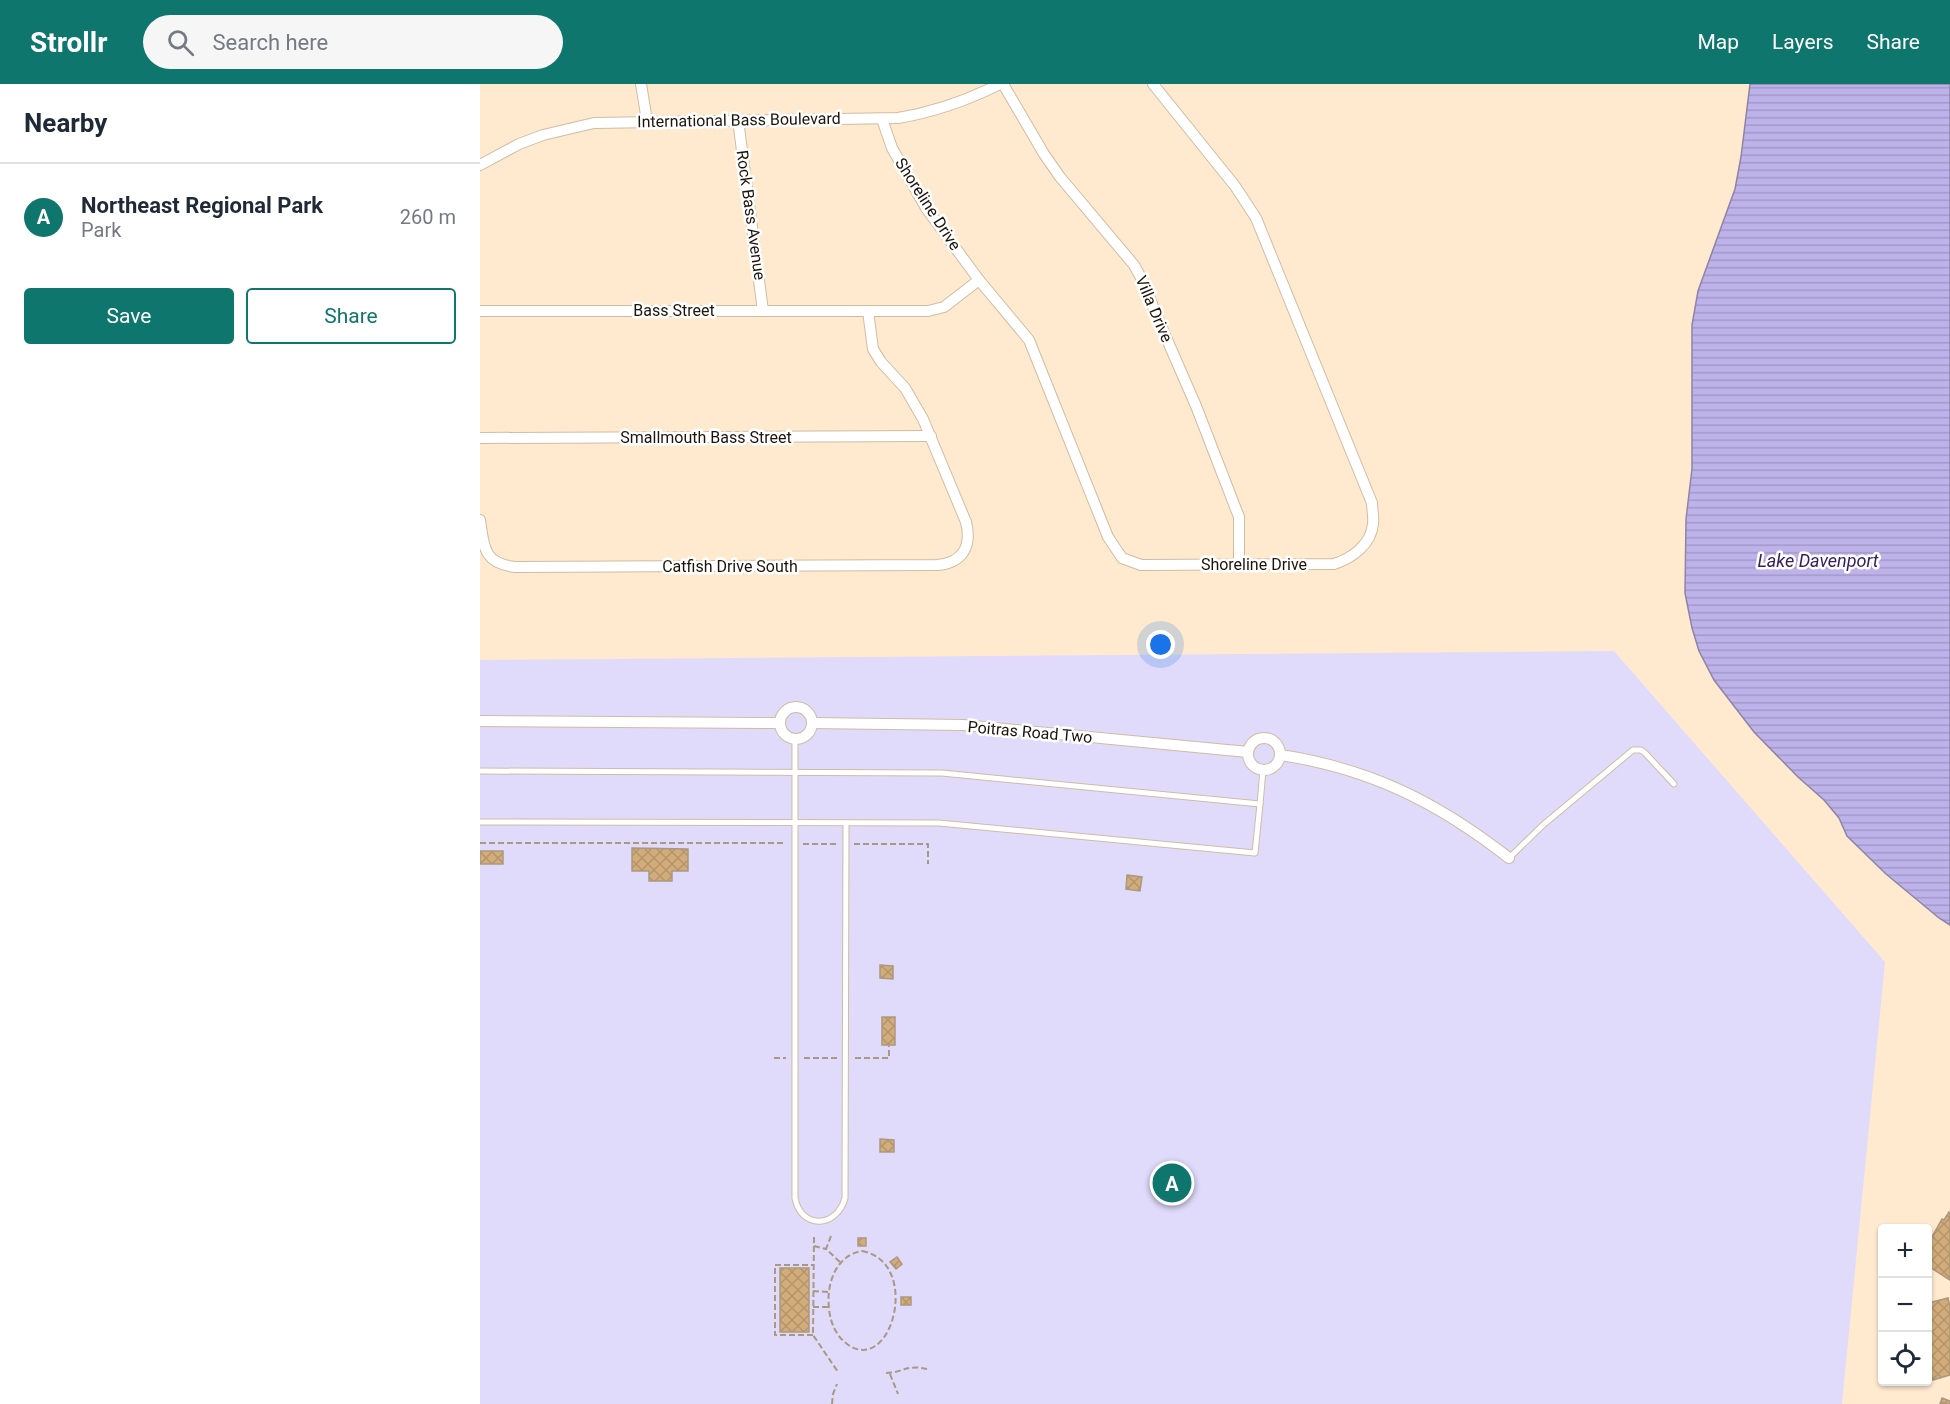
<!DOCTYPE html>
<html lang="en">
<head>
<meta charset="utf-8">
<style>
	:root { --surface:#fff; --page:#f6f6f7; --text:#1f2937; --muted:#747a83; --line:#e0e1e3; --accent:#0f766e }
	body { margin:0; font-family:Roboto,sans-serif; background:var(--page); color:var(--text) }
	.controls { position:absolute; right:18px; bottom:18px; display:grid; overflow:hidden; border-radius:6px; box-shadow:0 2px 4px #0004 }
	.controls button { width:54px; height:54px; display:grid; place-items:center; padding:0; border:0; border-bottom:2px solid var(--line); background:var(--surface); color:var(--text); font:30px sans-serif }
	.you { position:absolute; left:681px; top:561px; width:21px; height:21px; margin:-15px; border:4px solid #fff; border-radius:50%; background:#1a73e8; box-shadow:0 0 0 9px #1a73e833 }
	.badge { display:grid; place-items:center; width:39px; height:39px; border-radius:50%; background:var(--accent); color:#fff; font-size:20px; font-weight:700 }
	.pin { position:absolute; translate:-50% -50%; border:3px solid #fff; box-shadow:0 2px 6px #0006 }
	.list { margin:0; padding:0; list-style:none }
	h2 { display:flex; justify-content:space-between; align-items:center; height:78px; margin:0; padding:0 24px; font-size:26px }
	h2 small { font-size:20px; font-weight:400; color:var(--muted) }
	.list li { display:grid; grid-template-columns:39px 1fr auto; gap:18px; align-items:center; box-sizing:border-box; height:108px; padding:0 24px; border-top:2px solid var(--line) }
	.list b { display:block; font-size:22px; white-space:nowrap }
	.list p { margin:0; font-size:20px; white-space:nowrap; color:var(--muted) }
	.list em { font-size:20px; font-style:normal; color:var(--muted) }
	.actions { display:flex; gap:12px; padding:18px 24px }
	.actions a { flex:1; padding:14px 0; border:2px solid var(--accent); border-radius:6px; text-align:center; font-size:21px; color:var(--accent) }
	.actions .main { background:var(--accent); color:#fff }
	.icon { flex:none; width:33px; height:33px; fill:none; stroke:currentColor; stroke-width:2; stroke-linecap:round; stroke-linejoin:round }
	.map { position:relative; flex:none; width:1470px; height:1320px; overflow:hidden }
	header { display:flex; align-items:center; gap:36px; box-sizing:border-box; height:84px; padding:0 30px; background:var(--accent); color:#fff }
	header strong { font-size:28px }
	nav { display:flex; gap:33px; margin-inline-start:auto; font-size:21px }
	.search { width:420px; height:54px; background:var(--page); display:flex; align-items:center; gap:15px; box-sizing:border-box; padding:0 21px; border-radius:33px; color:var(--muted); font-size:22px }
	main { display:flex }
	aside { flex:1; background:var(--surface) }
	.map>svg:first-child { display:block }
	.park { fill:#e0dbfb }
	.water { fill:url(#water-rules); stroke:#8d84a7; stroke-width:1.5 }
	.building { fill:url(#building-cross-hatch); stroke:#ab987f; stroke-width:1.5 }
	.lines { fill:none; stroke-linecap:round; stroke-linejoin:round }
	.lane-casing { stroke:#d0bca2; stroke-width:7 }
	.street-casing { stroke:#d0bca2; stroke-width:12 }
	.path { stroke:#a89884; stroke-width:2; stroke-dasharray:6 3; stroke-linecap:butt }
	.lane { stroke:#fff; stroke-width:5 }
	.street { stroke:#fff; stroke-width:10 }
	.labels { text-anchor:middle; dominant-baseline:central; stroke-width:5; stroke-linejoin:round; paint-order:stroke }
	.street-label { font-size:16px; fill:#1c150b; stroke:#fff }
	.water-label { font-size:18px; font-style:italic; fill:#352061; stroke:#fff }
</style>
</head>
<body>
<header>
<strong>Strollr</strong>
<div class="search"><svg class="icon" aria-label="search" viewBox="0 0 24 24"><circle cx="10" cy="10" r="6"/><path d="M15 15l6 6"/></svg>Search here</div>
<nav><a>Map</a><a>Layers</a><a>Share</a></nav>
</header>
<main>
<aside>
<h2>Nearby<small></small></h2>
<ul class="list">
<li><span class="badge">A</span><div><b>Northeast Regional Park</b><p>Park</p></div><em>260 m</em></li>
</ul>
<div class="actions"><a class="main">Save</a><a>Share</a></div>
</aside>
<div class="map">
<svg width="1470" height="1320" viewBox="0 0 1470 1320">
	<defs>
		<pattern id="water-rules" width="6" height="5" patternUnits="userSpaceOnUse" patternTransform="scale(1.5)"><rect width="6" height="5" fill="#bdb3ea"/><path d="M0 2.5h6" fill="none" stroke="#a299c7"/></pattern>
		<pattern id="building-cross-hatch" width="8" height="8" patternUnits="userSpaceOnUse" patternTransform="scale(1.5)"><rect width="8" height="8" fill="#d2ad7b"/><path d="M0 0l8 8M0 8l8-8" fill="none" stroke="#b49469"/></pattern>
	</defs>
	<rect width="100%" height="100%" fill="#ffead0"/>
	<!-- park -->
	<polygon class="park" points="1134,567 1405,878 1362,1320 0,1320 0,576"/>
	<!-- water -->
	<polygon class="water" points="1270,0 1470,0 1470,841 1459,834 1406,790 1367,752 1359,734 1344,716 1318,693 1274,648 1234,596 1219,567 1212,544 1205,509 1206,435 1212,385 1212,241 1218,207 1255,105 1261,73"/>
	<!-- building -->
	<g class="building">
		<polygon points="152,764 208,765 208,787 192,787 192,797 169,797 169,787 152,787"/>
		<rect x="0" y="767" width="23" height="13"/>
		<polygon points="647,791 662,793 660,807 646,805"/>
		<polygon points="400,881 413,882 413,895 400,894"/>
		<rect x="402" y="933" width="13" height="28"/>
		<polygon points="400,1055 414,1056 414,1068 400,1068"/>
		<polygon points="1469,1128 1470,1129 1470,1196 1448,1182 1448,1164 1450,1161 1448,1160 1462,1135 1464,1136"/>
		<rect x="378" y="1154" width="8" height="8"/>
		<polygon points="417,1173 422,1180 416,1185 410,1178"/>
		<rect x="300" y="1184" width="29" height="64"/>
		<rect x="421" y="1213" width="10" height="8"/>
		<polygon points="1468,1214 1470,1223 1470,1291 1453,1296 1450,1287 1448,1287 1448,1219"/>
		<polygon points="1462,1314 1470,1317 1470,1320 1460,1320"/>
	</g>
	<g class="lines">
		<!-- lane casing -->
		<g class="lane-casing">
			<g id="lane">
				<path d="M315,656V1114C321,1146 357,1144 365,1114L366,739"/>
				<polyline points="0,687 462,689 780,720 783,686"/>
				<polyline points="0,738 459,739 775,769 780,720"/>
				<polyline points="1029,774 1063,741 1153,666 1161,666 1165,669 1194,700"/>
			</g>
		</g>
		<!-- street casing -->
		<g class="street-casing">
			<g id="street">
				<polyline points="161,0 167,37"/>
				<polyline points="523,0 564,70 580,93 654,181 665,201 675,228 716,322 759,433 759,480"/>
				<path d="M402,35L412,64L446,124L499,196L549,256L628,453L642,474L661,481L854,480C872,474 891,461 893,440C894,433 892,426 892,419L776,134L755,102L673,0"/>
				<polyline points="258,36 283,227"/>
				<path d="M0,81L39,60L63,51L114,39L418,34C455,28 486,17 520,0"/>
				<polyline points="0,227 448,227 464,223 499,196"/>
				<polyline points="0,354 451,352"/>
				<path d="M0,436C4,463 3,479 35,483L457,481C483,479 492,462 486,438L443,335L425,304L401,278L393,265L388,227"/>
				<circle cx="316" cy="639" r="16"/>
				<polyline points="0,637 299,639"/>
				<polyline points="332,639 483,641 768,668"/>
				<circle cx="784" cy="670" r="16"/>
				<path d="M801,671C891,685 957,718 1029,774"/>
			</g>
		</g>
		<!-- path -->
		<g class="path">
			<polyline points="0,759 306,759"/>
			<polyline points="323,760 357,760"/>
			<polyline points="374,760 448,760 448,780"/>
			<polyline points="294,974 306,974"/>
			<polyline points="324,974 357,974"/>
			<polyline points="375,974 409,974 409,962"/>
			<polyline points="351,1152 346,1165 360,1178"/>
			<polyline points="334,1153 333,1251 358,1288"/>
			<polyline points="334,1162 346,1165"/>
			<path d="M382,1167C442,1178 412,1293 367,1260C356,1252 350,1238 349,1224C346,1200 356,1171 382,1167Z"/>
			<polyline points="333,1207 348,1208"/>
			<polyline points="333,1223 348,1223"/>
			<polyline points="333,1251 295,1251 295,1181 333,1181"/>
			<path d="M406,1289C422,1289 426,1280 447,1285"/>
			<polyline points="410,1290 418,1310"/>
			<polyline points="352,1320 353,1310 357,1300"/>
		</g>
		<!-- lane -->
		<use href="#lane" class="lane"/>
		<!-- street -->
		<use href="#street" class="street"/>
	</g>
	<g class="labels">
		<!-- street labels -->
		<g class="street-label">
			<text transform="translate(259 36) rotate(-1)">International Bass Boulevard</text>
			<text transform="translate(448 120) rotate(57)">Shoreline Drive</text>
			<text transform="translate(271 131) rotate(82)">Rock Bass Avenue</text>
			<text transform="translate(674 225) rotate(67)">Villa Drive</text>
			<text x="194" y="226">Bass Street</text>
			<text x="226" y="353">Smallmouth Bass Street</text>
			<text x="774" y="480">Shoreline Drive</text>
			<text x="250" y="482">Catfish Drive South</text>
			<text transform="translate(550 648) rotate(5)">Poitras Road Two</text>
		</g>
		<!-- water labels -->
		<g class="water-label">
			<text x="1338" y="476">Lake Davenport</text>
		</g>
	</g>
</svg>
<div class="controls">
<button>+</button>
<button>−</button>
<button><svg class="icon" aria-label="locate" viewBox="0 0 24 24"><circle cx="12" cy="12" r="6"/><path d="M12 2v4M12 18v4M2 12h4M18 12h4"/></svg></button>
</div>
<div class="you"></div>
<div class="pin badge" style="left:692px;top:1099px">A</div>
</div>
</main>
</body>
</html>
